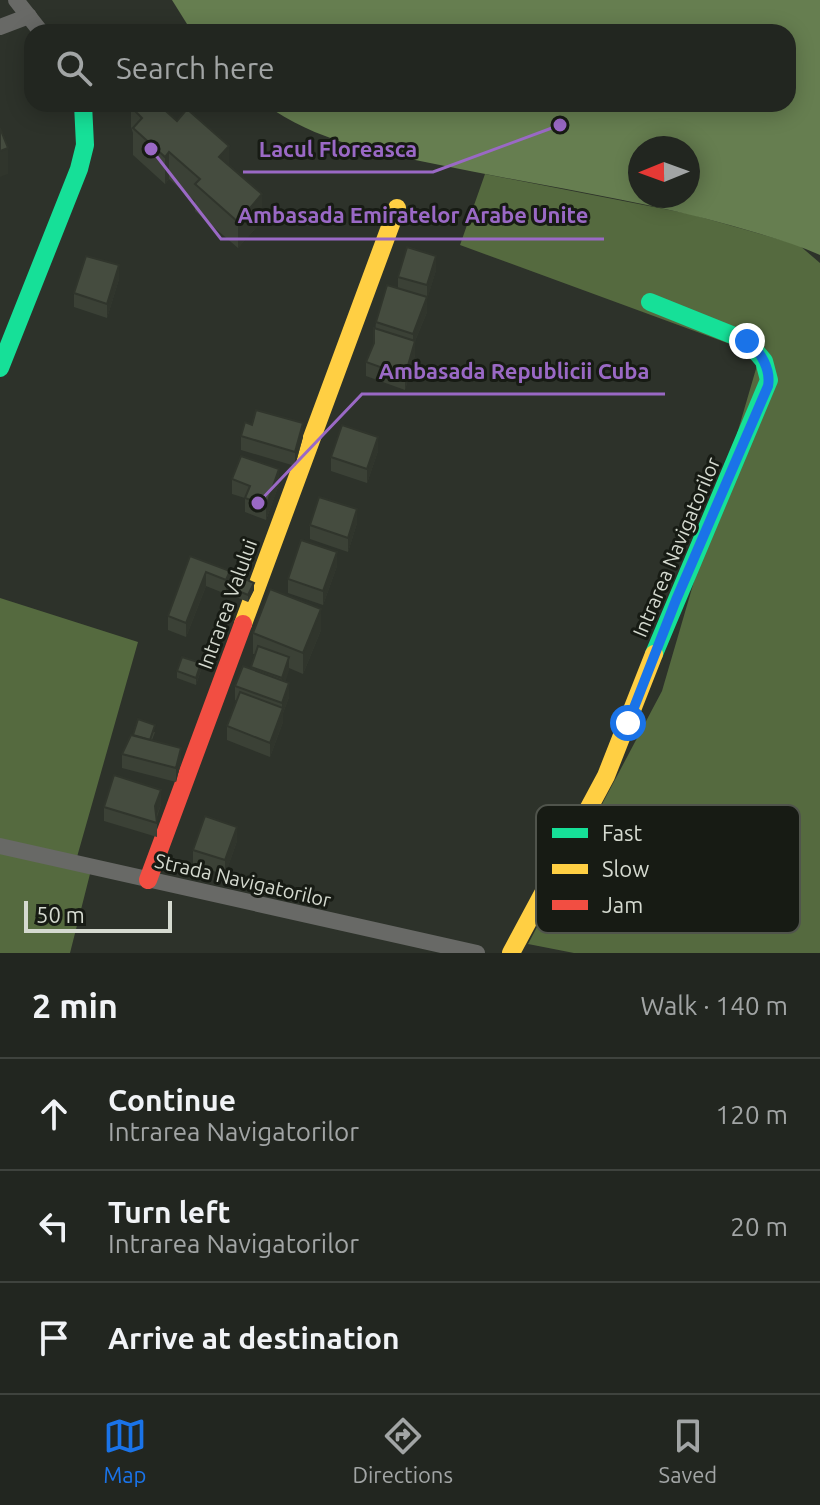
<!DOCTYPE html>
<html lang="en">
<head>
<meta charset="utf-8">
<style>
	:root { --surface:#222620; --page:#2a2e29; --text:#f1f3f6; --muted:#a2a5a5; --line:#3f433e; --accent:#1a73e8 }
	body { margin:0; font-family:Ubuntu,sans-serif; background:var(--page); color:var(--text) }
	.compass { position:absolute; left:628px; top:136px; width:72px; height:72px; border-radius:50%; background:var(--surface); box-shadow:0 4px 20px #0003; rotate:269deg }
	.scale { position:absolute; left:24px; bottom:20px; width:148px; box-sizing:border-box; padding-left:8px; border:4px solid #d5dad0; border-top:0; font-size:22px; line-height:28px; white-space:nowrap; color:#d5dad0; -webkit-text-stroke:6px #171b14; paint-order:stroke }
	.stop { position:absolute; width:24px; height:24px; margin:-18px; border:6px solid #1a73e8; border-radius:50%; background:#fff }
	.stop.end { background:#1a73e8; border-color:#fff; box-shadow:0 2px 8px #0008 }
	.list { margin:0; padding:0; list-style:none }
	h2 { display:flex; justify-content:space-between; align-items:center; height:104px; margin:0; padding:0 32px; font-size:34px }
	h2 small { font-size:26px; font-weight:400; color:var(--muted) }
	.list li { display:grid; grid-template-columns:52px 1fr auto; gap:24px; align-items:center; box-sizing:border-box; height:112px; padding:0 32px; border-top:2px solid var(--line) }
	.list b { display:block; font-size:30px; white-space:nowrap }
	.list p { margin:0; font-size:26px; white-space:nowrap; color:var(--muted) }
	.list em { font-size:26px; font-style:normal; color:var(--muted) }
	.icon { flex:none; width:44px; height:44px; fill:none; stroke:currentColor; stroke-width:2; stroke-linecap:round; stroke-linejoin:round }
	.map { position:relative; flex:none; width:820px; height:953px; overflow:hidden }
	.search { position:absolute; background:var(--surface); box-shadow:0 4px 20px #0003; left:24px; right:24px; top:24px; height:88px; display:flex; align-items:center; gap:20px; box-sizing:border-box; padding:0 28px; border-radius:24px; color:var(--muted); font-size:30px }
	.sheet { height:440px; background:var(--surface) }
	nav { display:flex; justify-content:space-around; align-items:center; box-sizing:border-box; height:112px; border-top:2px solid var(--line); background:var(--surface); font-size:22px; color:var(--muted) }
	nav a { display:grid; justify-items:center; gap:4px }
	nav .on { color:var(--accent) }
	.map>svg:first-child { display:block }
	.forest { fill:#556a3f }
	.water { fill:#667e50; fill-rule:evenodd }
	.lines { fill:none; stroke-linecap:round; stroke-linejoin:round }
	.street { stroke:#686966; stroke-width:16 }
	.fast { stroke:#16e098; stroke-width:18 }
	.slow { stroke:#ffcf43; stroke-width:18 }
	.jam { stroke:#f24e42; stroke-width:18 }
	.wall { fill:#3b4136 }
	.shaded-wall { fill:#30352c }
	.building { fill:#454c3f; stroke:#30352c; stroke-width:2 }
	.route { stroke:#1a73e8; stroke-width:10 }
	.labels { text-anchor:middle; dominant-baseline:central; stroke-width:6; stroke-linejoin:round; paint-order:stroke }
	.street-label { font-size:20px; fill:#d5dad0; stroke:#171b14 }
	.key { fill:#171b14; stroke:#50544c; stroke-width:2 }
	.key-label { font-size:22px; fill:#d5dad0 }
	.leader { fill:none; stroke:#9a69c5; stroke-width:3 }
	.callout-dot { fill:#9a69c5; stroke:#171b14; stroke-width:3 }
	.callout-label { font-size:22px; text-anchor:middle; font-weight:bold; fill:#9a69c5; stroke:#171b14; stroke-width:6; stroke-linejoin:round; paint-order:stroke }
</style>
</head>
<body>
<div class="map">
<svg width="820" height="953" viewBox="0 0 820 953">
	<rect width="100%" height="100%" fill="#2d322a"/>
	<!-- forest -->
	<g class="forest">
		<polygon points="485,174 690,214 799,245 820,263 820,953 574,953 528,944 662,691 758,362 749,351 460,245"/>
		<polygon points="0,598 138,642 75,864 91,870 70,953 0,953"/>
	</g>
	<!-- water -->
	<path class="water" d="M172,0H820V255C792,242 763,235 733,226C636,199 535,185 435,164C376,152 315,141 265,104H788V32H192ZM640,148H688V196H640Z"/>
	<g class="lines">
		<!-- street -->
		<g class="street">
			<polyline points="16,0 41,32"/>
			<polyline points="0,27 29,16"/>
			<polyline points="0,846 477,953"/>
		</g>
		<!-- fast -->
		<g class="fast">
			<polyline points="650,302 747,341 764,361 769,380 654,654"/>
			<polyline points="0,368 79,169 85,145 83,104"/>
		</g>
		<!-- slow -->
		<g class="slow">
			<polyline points="243,624 397,208"/>
			<polyline points="511,953 606,776 654,654"/>
		</g>
		<!-- jam -->
		<polyline class="jam" points="148,880 243,624"/>
	</g>
	<!-- wall -->
	<g class="wall">
		<polygon points="131,104 158,104 229,166 262,221 238,248 195,211 195,201 169,179 165,184 133,155 133,133 131,127"/>
		<polygon points="436,270 427,299 427,312 415,341 415,355 405,390 366,376 366,362 374,343 376,322 398,288 398,277"/>
		<polygon points="119,279 107,318 74,307 74,293"/>
		<polygon points="241,436 303,437 295,466 241,450"/>
		<polygon points="378,451 367,483 331,471 331,457"/>
		<polygon points="232,479 279,484 266,520 245,512 245,498 232,494"/>
		<polygon points="357,523 348,552 310,539 310,525"/>
		<polygon points="190,556 230,571 230,585 226,594 206,586 186,637 168,630 168,616"/>
		<polygon points="337,566 323,605 288,593 288,579"/>
		<polygon points="231,588 254,590 248,602 231,595"/>
		<polygon points="321,630 303,674 289,668 285,682 289,697 283,713 283,722 270,757 227,740 227,726 237,701 235,700 235,686 251,669 255,654 253,654 253,633"/>
		<polygon points="201,670 196,685 177,678 177,671"/>
		<polygon points="155,732 152,740 181,762 176,782 122,768 122,754 133,735"/>
		<polygon points="161,804 157,817 157,837 104,821 104,807"/>
		<polygon points="237,841 225,875 193,864 193,850"/>
	</g>
	<!-- shaded-wall -->
	<g class="shaded-wall">
		<polygon points="229,146 229,173 219,157"/>
		<polygon points="8,148 8,174 0,177 0,151"/>
		<polygon points="169,152 169,179 165,184 165,157"/>
		<polygon points="262,194 262,221 238,248 238,222"/>
		<polygon points="436,256 436,270 427,300 427,285"/>
		<polygon points="119,265 119,279 107,318 107,304"/>
		<polygon points="427,297 427,312 415,341 415,355 405,390 405,376 413,348 413,334"/>
		<polygon points="303,423 303,437 295,466 295,452"/>
		<polygon points="378,437 378,451 367,483 367,469"/>
		<polygon points="279,469 279,484 266,520 266,506"/>
		<polygon points="357,509 357,523 348,552 348,538"/>
		<polygon points="337,552 337,566 323,605 323,591"/>
		<polygon points="230,571 230,585 226,594 226,580"/>
		<polygon points="206,572 206,586 186,637 186,623"/>
		<polygon points="254,583 254,590 248,602 248,595"/>
		<polygon points="321,609 321,630 303,674 303,653"/>
		<polygon points="289,657 289,671 282,692 282,678"/>
		<polygon points="201,663 201,670 196,685 196,678"/>
		<polygon points="289,683 289,697 283,713 283,722 270,757 270,743 282,713 282,703"/>
		<polygon points="181,748 181,762 176,782 176,768"/>
		<polygon points="161,790 161,804 155,820 155,806"/>
		<polygon points="237,827 237,841 225,875 225,860"/>
	</g>
	<!-- building -->
	<g class="building">
		<polygon points="132,104 158,104 177,121 187,109 229,146 219,157 262,194 238,222 195,184 200,179 169,152 165,157 133,128 142,118 135,111"/>
		<polygon points="0,128 8,148 0,151"/>
		<polygon points="407,247 436,256 427,285 398,277"/>
		<polygon points="86,256 119,265 107,304 74,293"/>
		<polygon points="387,285 427,297 413,334 376,322"/>
		<polygon points="374,328 415,341 405,376 366,362 374,343"/>
		<polygon points="256,410 303,423 295,452 241,436 245,422 252,425"/>
		<polygon points="342,425 378,437 367,469 331,457"/>
		<polygon points="241,456 279,469 266,506 245,498 250,486 232,479"/>
		<polygon points="319,497 357,509 348,538 310,525"/>
		<polygon points="301,540 337,552 323,591 288,579"/>
		<polygon points="190,556 230,571 226,580 206,572 186,623 168,616"/>
		<polygon points="236,575 254,583 248,595 231,588"/>
		<polygon points="270,589 321,609 303,653 253,633"/>
		<polygon points="258,646 289,657 282,678 251,667"/>
		<polygon points="182,657 201,663 196,678 177,671"/>
		<polygon points="243,666 289,683 282,703 235,686"/>
		<polygon points="240,692 283,708 270,743 227,726"/>
		<polygon points="138,719 155,725 150,740 133,735"/>
		<polygon points="131,735 181,748 176,768 122,754"/>
		<polygon points="114,775 161,790 155,806 157,823 104,807"/>
		<polygon points="205,816 237,827 225,860 193,850"/>
	</g>
	<g class="lines">
		<!-- route -->
		<path class="route" d="M628,723L676,600L768,386C771,370 761,351 747,341"/>
	</g>
	<g class="labels">
		<!-- street labels -->
		<g class="street-label">
			<text transform="translate(676 547) rotate(-67)">Intrarea Navigatorilor</text>
			<text transform="translate(227 604) rotate(-70)">Intrarea Valului</text>
			<text transform="translate(243 880) rotate(13)">Strada Navigatorilor</text>
		</g>
	</g>
	<!-- legend -->
	<rect x="536" y="805" width="264" height="128" rx="12" class="key"/>
	<rect x="552" y="828" width="36" height="10" fill="#16e098"/>
	<rect x="552" y="864" width="36" height="10" fill="#ffcf43"/>
	<rect x="552" y="900" width="36" height="10" fill="#f24e42"/>
	<g class="key-label">
		<text x="602" y="841">Fast</text>
		<text x="602" y="877">Slow</text>
		<text x="602" y="913">Jam</text>
	</g>
	<!-- callouts -->
	<path class="leader" d="M560 125L433 172H243M151 149L221 239H604M258 503L362 394H665"/>
	<g class="callout-dot">
		<circle cx="560" cy="125" r="8"/>
		<circle cx="151" cy="149" r="8"/>
		<circle cx="258" cy="503" r="8"/>
	</g>
	<g class="callout-label">
		<text x="338" y="157">Lacul Floreasca</text>
		<text x="413" y="223">Ambasada Emiratelor Arabe Unite</text>
		<text x="514" y="379">Ambasada Republicii Cuba</text>
	</g>
</svg>
<svg class="compass" viewBox="-18 -18 36 36"><path d="M0-13l5 13h-10z" fill="#e53935"/><path d="M0 13l5-13h-10z" fill="#a2a5a5"/></svg>
<div class="scale">50 m</div>
<div class="stop" style="left:628px;top:723px"></div>
<div class="stop end" style="left:747px;top:341px"></div>
<div class="search"><svg class="icon" aria-label="search" viewBox="0 0 24 24"><circle cx="10" cy="10" r="6"/><path d="M15 15l6 6"/></svg>Search here</div>
</div>
<section class="sheet">
<h2>2 min<small>Walk · 140 m</small></h2>
<ul class="list">
<li><svg class="icon" aria-label="ahead" viewBox="0 0 24 24"><path d="M12 20V5M6 11l6-6 6 6"/></svg><div><b>Continue</b><p>Intrarea Navigatorilor</p></div><em>120 m</em></li>
<li><svg class="icon" aria-label="left" viewBox="0 0 24 24"><path d="M17 20v-9H6M10 6l-5 5 5 5"/></svg><div><b>Turn left</b><p>Intrarea Navigatorilor</p></div><em>20 m</em></li>
<li><svg class="icon" aria-label="arrive" viewBox="0 0 24 24"><path d="M6 21V4h12l-3 4 3 4H6"/></svg><div><b>Arrive at destination</b></div></li>
</ul>
</section>
<nav>
<a class="on"><svg class="icon" aria-label="map" viewBox="0 0 24 24"><path d="M3 6l6-2 6 2 6-2v14l-6 2-6-2-6 2zM9 4v14M15 6v14"/></svg>Map</a>
<a><svg class="icon" aria-label="directions" viewBox="0 0 24 24"><path d="M12 3l9 9-9 9-9-9zM9 14v-3h6M13 9l2 2-2 2"/></svg>Directions</a>
<a><svg class="icon" aria-label="saved" viewBox="0 0 24 24"><path d="M7 4h10v16l-5-4-5 4z"/></svg>Saved</a>
</nav>
</body>
</html>
